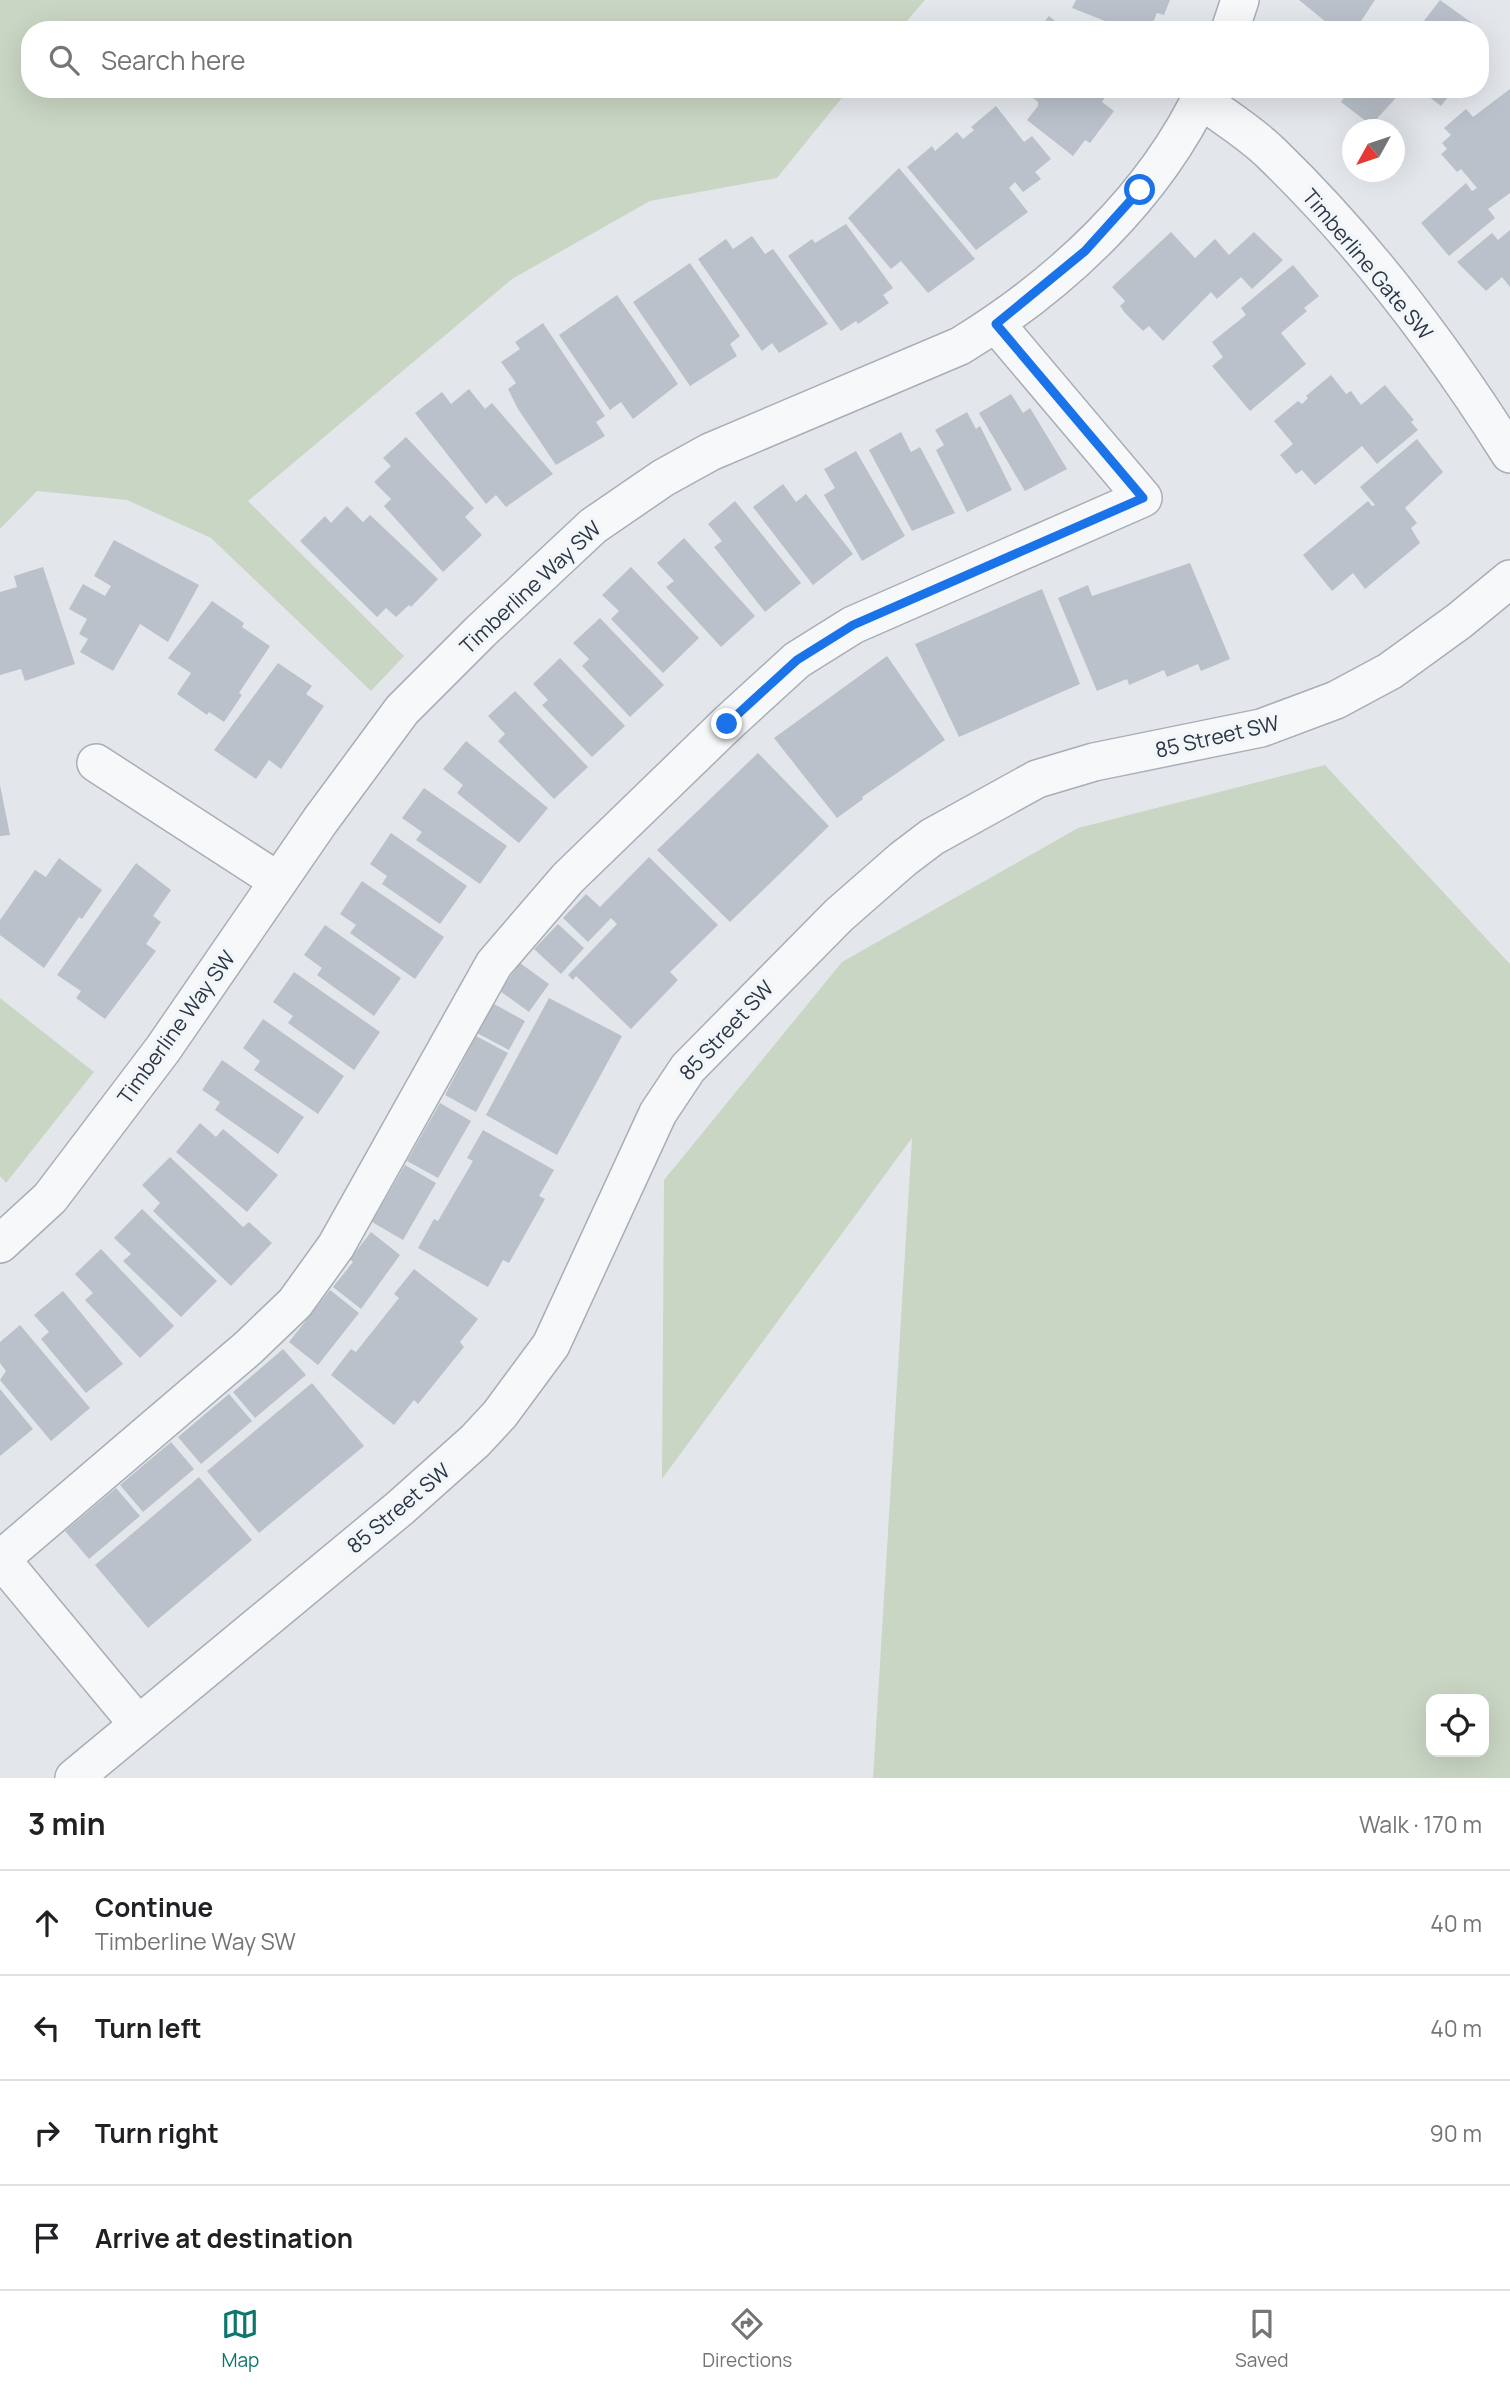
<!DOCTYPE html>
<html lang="en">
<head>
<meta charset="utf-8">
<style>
	:root { --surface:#fff; --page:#f2f2f2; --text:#202124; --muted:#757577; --line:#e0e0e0; --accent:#0f766e }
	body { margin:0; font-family:Manrope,sans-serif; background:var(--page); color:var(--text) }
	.controls { position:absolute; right:21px; bottom:21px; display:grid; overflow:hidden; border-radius:14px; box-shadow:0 7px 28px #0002 }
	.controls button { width:63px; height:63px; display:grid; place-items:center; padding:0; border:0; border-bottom:2px solid var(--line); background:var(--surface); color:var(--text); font:35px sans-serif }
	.compass { position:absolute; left:1342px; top:119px; width:63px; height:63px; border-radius:50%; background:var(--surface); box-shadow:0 7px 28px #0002; rotate:230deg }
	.stop { position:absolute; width:21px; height:21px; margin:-16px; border:5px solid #1a73e8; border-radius:50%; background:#fff }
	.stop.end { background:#1a73e8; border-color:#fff; box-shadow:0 2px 7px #0008 }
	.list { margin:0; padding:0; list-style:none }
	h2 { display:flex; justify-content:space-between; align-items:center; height:91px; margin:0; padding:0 28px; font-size:30px }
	h2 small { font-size:23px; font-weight:400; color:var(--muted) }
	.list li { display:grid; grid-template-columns:46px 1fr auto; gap:21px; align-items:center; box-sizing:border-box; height:105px; padding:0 28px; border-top:2px solid var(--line) }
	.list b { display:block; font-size:26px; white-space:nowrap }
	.list p { margin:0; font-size:23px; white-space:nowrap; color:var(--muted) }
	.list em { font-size:23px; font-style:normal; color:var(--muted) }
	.icon { flex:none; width:38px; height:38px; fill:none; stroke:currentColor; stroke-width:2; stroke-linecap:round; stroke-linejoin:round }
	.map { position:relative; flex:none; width:1510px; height:1778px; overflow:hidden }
	.search { position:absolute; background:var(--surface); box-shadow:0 7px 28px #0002; left:21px; right:21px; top:21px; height:77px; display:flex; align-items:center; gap:18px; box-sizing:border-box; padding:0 24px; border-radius:28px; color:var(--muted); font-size:26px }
	.sheet { height:511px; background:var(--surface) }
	nav { display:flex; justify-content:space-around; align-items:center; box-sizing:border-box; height:98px; border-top:2px solid var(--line); background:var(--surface); font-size:19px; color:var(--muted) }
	nav a { display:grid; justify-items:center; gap:4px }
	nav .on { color:var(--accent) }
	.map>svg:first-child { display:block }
	.green { fill:#cad6c4; fill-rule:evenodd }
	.building { fill:#bac1ca }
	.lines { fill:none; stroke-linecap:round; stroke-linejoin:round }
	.minor-casing { stroke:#a8aeb7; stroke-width:40 }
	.minor { stroke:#f6f8f9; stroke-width:37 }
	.route { stroke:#1a73e8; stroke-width:9 }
	.labels { text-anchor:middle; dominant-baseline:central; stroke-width:7; stroke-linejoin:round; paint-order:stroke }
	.street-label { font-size:21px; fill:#2a3645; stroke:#f3f6f9 }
</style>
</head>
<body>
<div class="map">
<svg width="1510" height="1778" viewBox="0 0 1510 1778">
	<rect width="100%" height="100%" fill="#e3e7ec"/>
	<!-- green -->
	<g class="green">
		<polygon points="0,0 925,0 899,30 30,30 30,89 849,89 777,178 650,201 512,279 248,501 404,656 371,691 211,538 127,500 37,491 0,529"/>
		<path d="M1325,765L1510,964V1778H873L912,1138L662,1479L664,1180L842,962L1078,828ZM1431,1699H1484V1752H1431Z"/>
		<polygon points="0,998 94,1072 6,1183 0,1176"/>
	</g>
	<!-- building -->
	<g class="building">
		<polygon points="1076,0 1170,0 1164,15 1157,13 1150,30 1128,30 1072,8"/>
		<polygon points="1299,0 1375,0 1361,21 1374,30 1320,30 1326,22"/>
		<polygon points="1440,0 1472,23 1466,30 1417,30"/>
		<polygon points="1049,16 1066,30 1038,30"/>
		<polygon points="1022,89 1110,89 1102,102 1114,111 1090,143 1085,140 1073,156 1027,120 1038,106 1038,102"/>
		<polygon points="1350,89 1404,89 1371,125 1341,102"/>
		<polygon points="1419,89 1454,89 1441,106"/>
		<polygon points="1510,89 1510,193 1488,209 1495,218 1449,256 1421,223 1466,183 1472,191 1477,188 1461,169 1457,172 1441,154 1447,149 1442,143 1451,135 1444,128 1466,109 1473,117"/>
		<polygon points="996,106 1024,142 1032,136 1051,159 1035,172 1041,179 1023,192 1015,182 1009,188 1028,212 976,250 907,167 932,146 935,151 957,132 963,139 974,130 971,127"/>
		<polygon points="899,168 975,259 928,293 901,261 891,269 848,218"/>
		<polygon points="846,224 893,288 883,295 889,303 858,324 856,321 841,331 788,256 812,239 815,243"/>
		<polygon points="1510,230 1510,287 1502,277 1486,291 1457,262 1492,233 1498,240"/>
		<polygon points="1171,232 1195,258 1215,239 1229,255 1254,232 1283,260 1252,289 1241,277 1217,299 1211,292 1163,341 1149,326 1143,331 1125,313 1120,306 1125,301 1112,287"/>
		<polygon points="752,236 765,254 773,249 828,324 779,353 772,343 762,351 698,259 726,239 733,249"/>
		<polygon points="690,263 740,336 730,344 737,356 690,386 633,302"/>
		<polygon points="1293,265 1319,296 1304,308 1307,311 1281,333 1306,364 1250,411 1212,366 1223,357 1212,342 1246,315 1241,308"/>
		<polygon points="617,295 678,384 633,419 621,402 610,410 559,335"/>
		<polygon points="543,323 605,416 596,422 605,436 556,465 518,409 508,389 516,383 501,362 520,349 515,342"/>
		<polygon points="1331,375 1346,394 1351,391 1361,405 1385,385 1414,420 1411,422 1418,430 1377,464 1362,446 1315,485 1302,470 1296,474 1280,455 1293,444 1274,421 1298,401 1302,404 1308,398 1306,396"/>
		<polygon points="469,389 485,409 492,403 553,474 506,507 496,495 486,504 415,413 442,392 451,404"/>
		<polygon points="1011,394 1023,413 1030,408 1067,469 1025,491 979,413"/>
		<polygon points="967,412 976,429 980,426 1012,490 967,512 936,450 944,445 935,430"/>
		<polygon points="901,432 911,452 920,447 955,513 912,531 869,450"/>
		<polygon points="406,437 474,508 465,517 482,535 443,572 384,506 391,499 374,482 391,466 383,458"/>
		<polygon points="1417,439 1443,472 1405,508 1417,523 1411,528 1420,543 1365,589 1353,573 1332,591 1303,555 1368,501 1372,506 1375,505 1360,487"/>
		<polygon points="856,451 905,536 862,561 824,495 835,488 824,469"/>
		<polygon points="783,484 796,502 806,494 853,554 813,585 753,507"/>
		<polygon points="735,501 801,583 765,612 714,547 722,541 708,524"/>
		<polygon points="347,506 363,522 370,515 438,579 411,607 409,605 396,617 386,608 377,617 300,541 325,516 331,523"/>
		<polygon points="684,538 755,616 721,647 666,587 674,581 657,563"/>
		<polygon points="114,540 199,585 168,642 140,624 113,671 80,652 88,639 79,634 87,619 69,609 83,584 105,596 111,586 94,576"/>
		<polygon points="1190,563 1230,659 1201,671 1198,664 1167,677 1164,670 1129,685 1127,679 1097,691 1058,598 1088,585 1092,596"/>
		<polygon points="43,567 75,664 25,681 21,669 0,675 0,592 17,587 14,576"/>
		<polygon points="631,567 699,638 663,673 611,619 619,611 602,595"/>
		<polygon points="1042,589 1080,684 959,737 915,644"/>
		<polygon points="212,601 244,623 242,627 270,646 239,693 242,695 224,722 209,712 207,715 177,694 191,673 168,658"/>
		<polygon points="600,618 664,685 630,717 582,666 589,659 573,643"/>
		<polygon points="887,656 945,740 862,797 863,799 837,818 774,738"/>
		<polygon points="560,658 625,726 592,757 542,705 548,700 533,684"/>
		<polygon points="278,663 312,686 306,694 324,706 281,769 269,760 256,779 214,750"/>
		<polygon points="515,691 588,767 554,799 498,741 505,734 488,716"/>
		<polygon points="466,741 548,808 519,843 457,793 463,785 443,769"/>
		<polygon points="758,753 829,826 730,922 657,850"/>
		<polygon points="0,785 10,835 0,836"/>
		<polygon points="424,788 507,846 480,884 416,840 422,832 402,818"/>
		<polygon points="391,833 467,886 440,924 382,884 387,876 370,864"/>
		<polygon points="649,857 718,925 670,972 678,980 631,1029 576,976 573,980 568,975 617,924 611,918 588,942 563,918 586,894 600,907"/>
		<polygon points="59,858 102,890 82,919 79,917 44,968 0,935 0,920 35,870 46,877"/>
		<polygon points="136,863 171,890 153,916 161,922 146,944 156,951 105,1019 76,998 81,991 57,975"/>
		<polygon points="362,881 444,937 415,979 350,933 356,925 340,914"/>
		<polygon points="558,924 584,948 561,974 534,949"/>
		<polygon points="325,925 401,978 374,1016 317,975 322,968 304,955"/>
		<polygon points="520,963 549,984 529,1012 500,991"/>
		<polygon points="294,972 380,1032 354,1070 288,1023 293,1016 273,1002"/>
		<polygon points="549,998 622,1036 557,1155 486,1115"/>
		<polygon points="494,1004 525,1021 509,1050 477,1033"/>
		<polygon points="263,1019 344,1076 318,1114 254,1070 260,1061 243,1048"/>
		<polygon points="476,1036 508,1053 476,1112 445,1095"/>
		<polygon points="222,1060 304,1117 278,1154 215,1110 220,1102 202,1090"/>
		<polygon points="440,1103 471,1121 438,1178 407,1161"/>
		<polygon points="200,1123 216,1137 223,1129 278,1175 247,1212 176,1152"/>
		<polygon points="483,1130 554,1170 539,1196 545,1199 509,1263 503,1260 488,1287 418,1248 434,1219 438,1221 473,1161 467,1158"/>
		<polygon points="170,1157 243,1227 249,1222 272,1243 231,1286 153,1211 160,1203 142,1185"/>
		<polygon points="405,1165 436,1183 403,1240 372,1222"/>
		<polygon points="142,1209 217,1281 181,1317 123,1261 131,1254 114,1238"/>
		<polygon points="371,1232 400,1255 361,1309 333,1287 353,1262 350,1259"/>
		<polygon points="101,1249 174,1326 140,1358 85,1300 93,1293 75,1274"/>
		<polygon points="414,1269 478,1319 460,1342 464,1347 418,1404 414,1400 394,1425 331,1375 351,1349 356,1352 399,1298 394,1294"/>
		<polygon points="330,1290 359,1313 318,1365 289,1342"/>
		<polygon points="63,1291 123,1364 86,1393 41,1339 49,1332 34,1315"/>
		<polygon points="20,1325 90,1408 51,1441 0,1380 6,1371 0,1363 0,1342"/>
		<polygon points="283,1349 306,1375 255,1418 233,1392"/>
		<polygon points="312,1383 364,1446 259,1533 207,1471"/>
		<polygon points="0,1389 33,1429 0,1456"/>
		<polygon points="229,1394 252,1421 201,1464 178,1437"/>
		<polygon points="171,1442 194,1469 143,1512 120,1485"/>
		<polygon points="199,1477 252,1540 148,1628 95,1565"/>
		<polygon points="116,1488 140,1516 89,1559 65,1531"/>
	</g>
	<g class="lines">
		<!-- minor casing -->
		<g class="minor-casing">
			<g id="minor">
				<polyline points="1230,30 1240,0"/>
				<path d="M1200,99C1224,117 1251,133 1272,154C1364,243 1442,346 1510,454"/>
				<polyline points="96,763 278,881"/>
				<path d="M0,1244L50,1198L163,1049L320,821L402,710L481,631L593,526L663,478L710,452L960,346C1060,285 1155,197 1205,89"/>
				<polyline points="0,1558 137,1723"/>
				<polyline points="1,1559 248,1348 295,1303 336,1246 494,964 568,878 727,724 797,660 853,625 1143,498 996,324"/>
				<polyline points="74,1778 400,1508 475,1441 500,1414 551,1345 658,1113 688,1068 839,915 903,859 932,837 1037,779 1094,762 1261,728 1336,700 1390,671 1459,621 1510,579"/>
			</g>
		</g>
		<!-- minor -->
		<use href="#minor" class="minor"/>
	</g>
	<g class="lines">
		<!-- route -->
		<polyline class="route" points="727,724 797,660 853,625 1143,498 996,324 1085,251 1140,190"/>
	</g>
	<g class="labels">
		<!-- street labels -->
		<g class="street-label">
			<text transform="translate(1368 264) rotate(50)">Timberline Gate SW</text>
			<text transform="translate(530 587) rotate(-43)">Timberline Way SW</text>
			<text transform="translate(1217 736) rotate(-13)">85 Street SW</text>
			<text transform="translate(176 1027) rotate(-54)">Timberline Way SW</text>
			<text transform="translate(726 1030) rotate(-47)">85 Street SW</text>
			<text transform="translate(398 1508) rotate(-40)">85 Street SW</text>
		</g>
	</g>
</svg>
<div class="controls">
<button><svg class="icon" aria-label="locate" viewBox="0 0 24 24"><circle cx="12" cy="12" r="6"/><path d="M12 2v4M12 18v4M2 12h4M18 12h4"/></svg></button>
</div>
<svg class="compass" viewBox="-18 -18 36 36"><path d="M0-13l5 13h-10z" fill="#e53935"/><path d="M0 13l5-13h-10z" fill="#757577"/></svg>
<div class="stop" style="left:1140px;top:190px"></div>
<div class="stop end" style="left:727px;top:724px"></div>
<div class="search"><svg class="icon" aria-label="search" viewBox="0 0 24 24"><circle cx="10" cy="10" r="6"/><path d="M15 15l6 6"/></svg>Search here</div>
</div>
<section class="sheet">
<h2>3 min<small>Walk · 170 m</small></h2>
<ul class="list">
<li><svg class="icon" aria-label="ahead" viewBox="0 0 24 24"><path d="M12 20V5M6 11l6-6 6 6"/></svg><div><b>Continue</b><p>Timberline Way SW</p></div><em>40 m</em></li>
<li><svg class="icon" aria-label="left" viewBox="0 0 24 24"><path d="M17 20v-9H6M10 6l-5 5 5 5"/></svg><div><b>Turn left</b></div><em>40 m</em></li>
<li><svg class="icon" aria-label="right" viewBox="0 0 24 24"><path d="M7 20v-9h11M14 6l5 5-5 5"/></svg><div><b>Turn right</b></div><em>90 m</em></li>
<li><svg class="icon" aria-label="arrive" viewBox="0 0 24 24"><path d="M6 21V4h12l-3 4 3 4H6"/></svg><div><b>Arrive at destination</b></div></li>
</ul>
</section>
<nav>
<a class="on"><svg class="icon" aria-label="map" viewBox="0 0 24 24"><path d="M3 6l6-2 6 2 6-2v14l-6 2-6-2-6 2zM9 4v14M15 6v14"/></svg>Map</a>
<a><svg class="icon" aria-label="directions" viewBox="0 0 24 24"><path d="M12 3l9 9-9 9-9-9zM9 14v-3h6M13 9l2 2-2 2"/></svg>Directions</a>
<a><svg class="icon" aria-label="saved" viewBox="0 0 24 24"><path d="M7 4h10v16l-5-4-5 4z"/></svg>Saved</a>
</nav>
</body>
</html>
